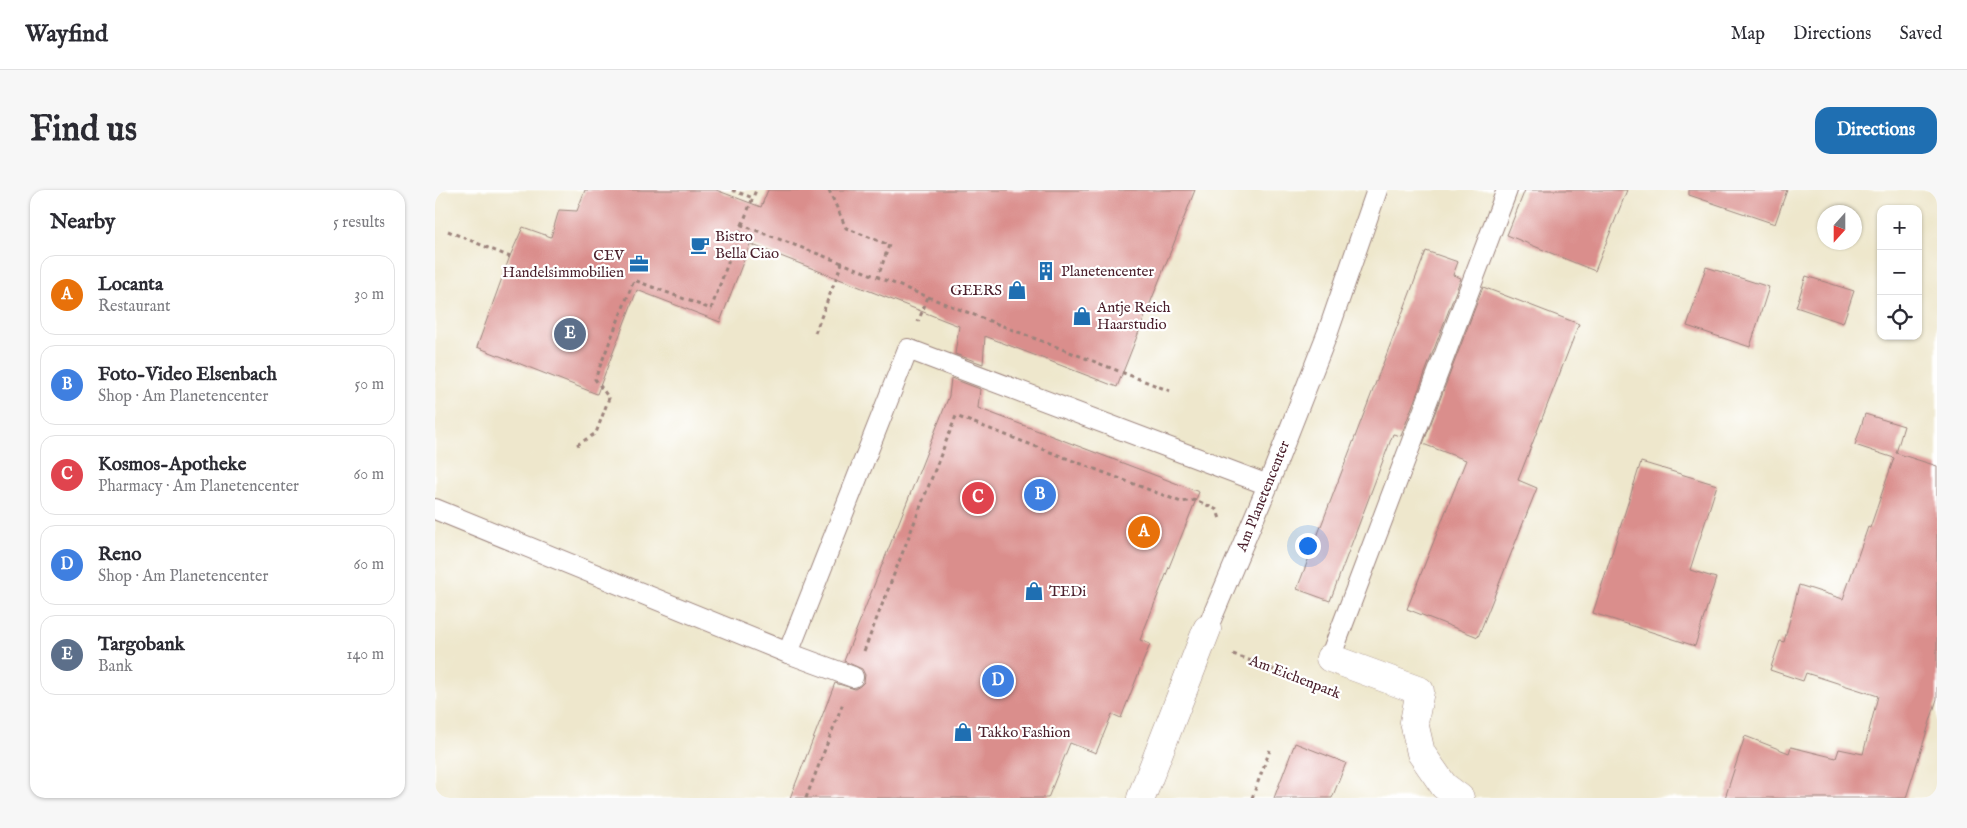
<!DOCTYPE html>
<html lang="en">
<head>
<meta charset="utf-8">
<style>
	:root { --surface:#fff; --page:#f7f7f7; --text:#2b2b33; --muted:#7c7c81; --line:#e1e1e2; --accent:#1f6fb2 }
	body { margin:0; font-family:"IM FELL English",serif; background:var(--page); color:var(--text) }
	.controls { position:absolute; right:15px; top:15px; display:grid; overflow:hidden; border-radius:10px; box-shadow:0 1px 4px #0004 }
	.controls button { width:45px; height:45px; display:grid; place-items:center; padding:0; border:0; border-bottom:1px solid var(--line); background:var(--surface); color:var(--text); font:25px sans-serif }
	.compass { position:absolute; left:1382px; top:15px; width:45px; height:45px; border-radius:50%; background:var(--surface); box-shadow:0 1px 4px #0004; rotate:201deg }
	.you { position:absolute; left:872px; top:355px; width:18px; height:18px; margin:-12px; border:4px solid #fff; border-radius:50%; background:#1a73e8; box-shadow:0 0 0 8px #1a73e833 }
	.badge { display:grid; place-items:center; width:32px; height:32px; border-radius:50%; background:var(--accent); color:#fff; font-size:16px; font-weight:700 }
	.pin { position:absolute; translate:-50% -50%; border:2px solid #fff; box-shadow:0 1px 5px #0006 }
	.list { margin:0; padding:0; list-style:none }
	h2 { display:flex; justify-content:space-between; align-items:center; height:65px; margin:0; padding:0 20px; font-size:21px }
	h2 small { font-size:16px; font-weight:400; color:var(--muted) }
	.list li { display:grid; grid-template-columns:32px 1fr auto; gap:15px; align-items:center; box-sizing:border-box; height:80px; margin:0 10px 10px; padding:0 10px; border:1px solid var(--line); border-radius:15px }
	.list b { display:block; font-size:19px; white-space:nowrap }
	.list p { margin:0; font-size:16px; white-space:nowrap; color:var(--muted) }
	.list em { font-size:16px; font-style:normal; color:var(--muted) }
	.icon { flex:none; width:28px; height:28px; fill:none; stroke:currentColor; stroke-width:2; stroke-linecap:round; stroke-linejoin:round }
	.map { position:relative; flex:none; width:1502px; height:608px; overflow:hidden; border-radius:15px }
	header { display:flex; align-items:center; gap:30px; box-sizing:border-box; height:70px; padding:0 25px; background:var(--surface); border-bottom:1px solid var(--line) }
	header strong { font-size:24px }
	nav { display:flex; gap:28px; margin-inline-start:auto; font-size:18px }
	.intro { display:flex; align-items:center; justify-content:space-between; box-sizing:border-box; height:120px; padding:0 30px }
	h1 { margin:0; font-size:35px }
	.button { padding:12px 22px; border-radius:15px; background:var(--accent); color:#fff; font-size:18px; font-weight:700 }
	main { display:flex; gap:30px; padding:0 30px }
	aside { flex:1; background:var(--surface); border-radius:15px; box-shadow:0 1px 4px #0004 }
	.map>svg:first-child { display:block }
	.building { fill:#da8e8c }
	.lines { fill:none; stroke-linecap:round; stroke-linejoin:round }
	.service-casing { stroke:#9c837c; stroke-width:22 }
	.minor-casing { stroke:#9c837c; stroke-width:29 }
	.path { stroke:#9c837c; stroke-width:3; stroke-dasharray:4 4; stroke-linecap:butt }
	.service { stroke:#fff; stroke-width:20 }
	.minor { stroke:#fff; stroke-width:28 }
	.labels { text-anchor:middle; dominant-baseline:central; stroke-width:4.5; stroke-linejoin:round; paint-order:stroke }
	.poi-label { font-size:15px; fill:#4a1f2b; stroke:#fff; text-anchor:start }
	.street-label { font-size:15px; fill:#4a1f2b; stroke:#fff }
</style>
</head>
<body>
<header>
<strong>Wayfind</strong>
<nav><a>Map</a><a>Directions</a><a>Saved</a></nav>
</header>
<div class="intro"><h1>Find us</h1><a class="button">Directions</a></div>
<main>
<aside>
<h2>Nearby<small>5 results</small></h2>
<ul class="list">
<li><span class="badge" style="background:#e8710a">A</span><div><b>Locanta</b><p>Restaurant</p></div><em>30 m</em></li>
<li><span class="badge" style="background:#3f7fe0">B</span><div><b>Foto-Video Elsenbach</b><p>Shop · Am Planetencenter</p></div><em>50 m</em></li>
<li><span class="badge" style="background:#e0444e">C</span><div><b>Kosmos-Apotheke</b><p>Pharmacy · Am Planetencenter</p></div><em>60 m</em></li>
<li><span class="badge" style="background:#3f7fe0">D</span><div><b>Reno</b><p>Shop · Am Planetencenter</p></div><em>60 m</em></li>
<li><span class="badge" style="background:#5c6f8a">E</span><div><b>Targobank</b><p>Bank</p></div><em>140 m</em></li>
</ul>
</aside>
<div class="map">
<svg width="1502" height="608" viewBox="0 0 1502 608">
	<rect width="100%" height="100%" fill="#fff"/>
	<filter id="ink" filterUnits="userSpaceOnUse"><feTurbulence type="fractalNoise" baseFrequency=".02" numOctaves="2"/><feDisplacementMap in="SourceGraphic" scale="10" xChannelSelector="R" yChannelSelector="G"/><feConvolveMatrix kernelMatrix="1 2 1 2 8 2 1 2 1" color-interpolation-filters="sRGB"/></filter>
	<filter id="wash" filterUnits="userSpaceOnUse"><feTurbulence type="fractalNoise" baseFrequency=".0096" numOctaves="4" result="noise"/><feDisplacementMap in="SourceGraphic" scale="20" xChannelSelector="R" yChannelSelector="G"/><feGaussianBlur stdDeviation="1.12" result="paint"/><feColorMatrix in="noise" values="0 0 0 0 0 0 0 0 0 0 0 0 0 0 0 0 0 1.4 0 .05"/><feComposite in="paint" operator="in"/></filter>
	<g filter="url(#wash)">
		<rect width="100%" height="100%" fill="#eee7cc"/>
		<g id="blocks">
			<!-- building -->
			<g class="building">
				<polygon points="150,0 281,0 326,17 333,0 760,0 682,197 550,146 548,174 520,164 524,136 315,54 285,132 202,100 162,204 42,157 75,66 88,37 116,47 124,20 142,21"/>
				<polygon points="1090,0 1192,0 1160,81 1072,45"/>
				<polygon points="1254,0 1352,0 1340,34 1254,5"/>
				<polygon points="991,61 1023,72 1018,85 1026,88 966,246 958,244 895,411 862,399"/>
				<polygon points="1271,77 1334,97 1315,157 1252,136"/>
				<polygon points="1371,86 1419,101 1408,133 1361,117"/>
				<polygon points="1048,97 1144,134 1083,290 1102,298 1043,447 972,419 1031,270 988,254"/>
				<polygon points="516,188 545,199 543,218 764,302 705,450 715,454 686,528 677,524 661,563 635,553 613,608 355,608 400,493 420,499 425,496 429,492 430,485 427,479 409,471 514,206"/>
				<polygon points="1430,224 1469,236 1461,263 1502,276 1502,509 1471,608 1290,608 1310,546 1354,563 1356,557 1401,568 1404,559 1428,564 1443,506 1371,483 1368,491 1335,480 1345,451 1349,452 1364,395 1408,409 1433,337 1435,338 1459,268 1420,255"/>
				<polygon points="1206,272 1282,295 1255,380 1281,388 1260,456 1158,423"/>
				<polygon points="860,553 911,573 897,608 839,608"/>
			</g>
		</g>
	</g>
	<g filter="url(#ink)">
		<use href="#blocks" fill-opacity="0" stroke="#9c837c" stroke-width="1"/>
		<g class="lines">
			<!-- service casing -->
			<g class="service-casing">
				<g id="service">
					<polyline points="0,319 353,463 418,487"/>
					<polyline points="772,439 833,295 893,142 942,0"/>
					<polyline points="353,463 473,159 833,295"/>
					<polyline points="895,468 1072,0"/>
				</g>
			</g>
			<!-- minor casing -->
			<g class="minor-casing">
				<g id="minor">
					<polyline points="895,468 985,501 979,532 986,563 1009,596 1025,608"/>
					<polyline points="706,608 772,439"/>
				</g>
			</g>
			<!-- path -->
			<g class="path">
				<polyline points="297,0 318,8"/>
				<polyline points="394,0 411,38 454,55 443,87"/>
				<polyline points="307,35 321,0"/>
				<polyline points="13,41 75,67"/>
				<polyline points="493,107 735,201"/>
				<polyline points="380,143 407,73 493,107 483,132"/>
				<polyline points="142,255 161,243 174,208 160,189 199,90 276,119 307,35 407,73"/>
				<polyline points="429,461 521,226 746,312 761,310 782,320 785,329"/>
				<polyline points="798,464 871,492"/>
				<polyline points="371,608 408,513"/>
				<polyline points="817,608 835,560"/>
			</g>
			<!-- service -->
			<use href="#service" class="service"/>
			<!-- minor -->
			<use href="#minor" class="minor"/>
		</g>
	</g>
	<!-- icons -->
	<defs>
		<g id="cafe-bare" transform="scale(1.5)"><path d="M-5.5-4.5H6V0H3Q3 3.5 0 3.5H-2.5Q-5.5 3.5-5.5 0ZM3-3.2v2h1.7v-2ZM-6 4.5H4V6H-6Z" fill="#1f6fb2" stroke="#fff" stroke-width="2.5" paint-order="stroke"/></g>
		<g id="office-bare" transform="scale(1.5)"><path d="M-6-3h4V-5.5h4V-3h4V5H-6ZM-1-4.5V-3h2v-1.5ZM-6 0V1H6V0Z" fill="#1f6fb2" stroke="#fff" stroke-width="2.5" paint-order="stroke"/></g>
		<g id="building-bare" transform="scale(1.5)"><path d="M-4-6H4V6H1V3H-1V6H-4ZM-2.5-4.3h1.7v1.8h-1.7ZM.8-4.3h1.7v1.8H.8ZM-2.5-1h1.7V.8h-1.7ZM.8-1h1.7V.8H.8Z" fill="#1f6fb2" stroke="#fff" stroke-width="2.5" paint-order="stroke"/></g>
		<g id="shop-bare" transform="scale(1.5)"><path d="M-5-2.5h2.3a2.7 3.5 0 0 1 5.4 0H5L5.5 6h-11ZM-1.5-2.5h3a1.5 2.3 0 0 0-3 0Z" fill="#1f6fb2" stroke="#fff" stroke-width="2.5" paint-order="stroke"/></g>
	</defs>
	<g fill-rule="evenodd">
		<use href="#cafe-bare" x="265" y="55"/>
		<use href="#office-bare" x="204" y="74"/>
		<use href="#building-bare" x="611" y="81"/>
		<use href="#shop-bare" x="582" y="100"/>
		<use href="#shop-bare" x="647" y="126"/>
		<use href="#shop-bare" x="599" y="401"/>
		<use href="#shop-bare" x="528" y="542"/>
	</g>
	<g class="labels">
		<!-- poi labels -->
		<g class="poi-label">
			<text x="280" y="46">Bistro<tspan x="280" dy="17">Bella Ciao</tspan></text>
			<text x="189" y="65" text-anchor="end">CEV<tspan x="189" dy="17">Handelsimmobilien</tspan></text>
			<text x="626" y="81">Planetencenter</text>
			<text x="567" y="100" text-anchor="end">GEERS</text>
			<text x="662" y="117">Antje Reich<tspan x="662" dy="17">Haarstudio</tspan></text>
			<text x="614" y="401">TEDi</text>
			<text x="543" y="542">Takko Fashion</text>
		</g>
		<!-- street labels -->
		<g class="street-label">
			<text transform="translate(828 306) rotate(-68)">Am Planetencenter</text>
			<text transform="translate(860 487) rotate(21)">Am Eichenpark</text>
		</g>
	</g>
</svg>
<div class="controls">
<button>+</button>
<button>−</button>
<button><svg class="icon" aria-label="locate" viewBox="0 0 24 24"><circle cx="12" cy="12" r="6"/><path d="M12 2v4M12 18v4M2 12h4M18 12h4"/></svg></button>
</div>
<svg class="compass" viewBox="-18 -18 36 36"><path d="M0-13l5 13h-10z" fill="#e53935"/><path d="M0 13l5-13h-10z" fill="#7c7c81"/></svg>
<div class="you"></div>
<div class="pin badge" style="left:709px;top:342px;background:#e8710a">A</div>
<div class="pin badge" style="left:605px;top:305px;background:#3f7fe0">B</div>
<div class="pin badge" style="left:543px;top:308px;background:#e0444e">C</div>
<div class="pin badge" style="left:563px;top:491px;background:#3f7fe0">D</div>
<div class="pin badge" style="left:135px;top:144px;background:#5c6f8a">E</div>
</div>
</main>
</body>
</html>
